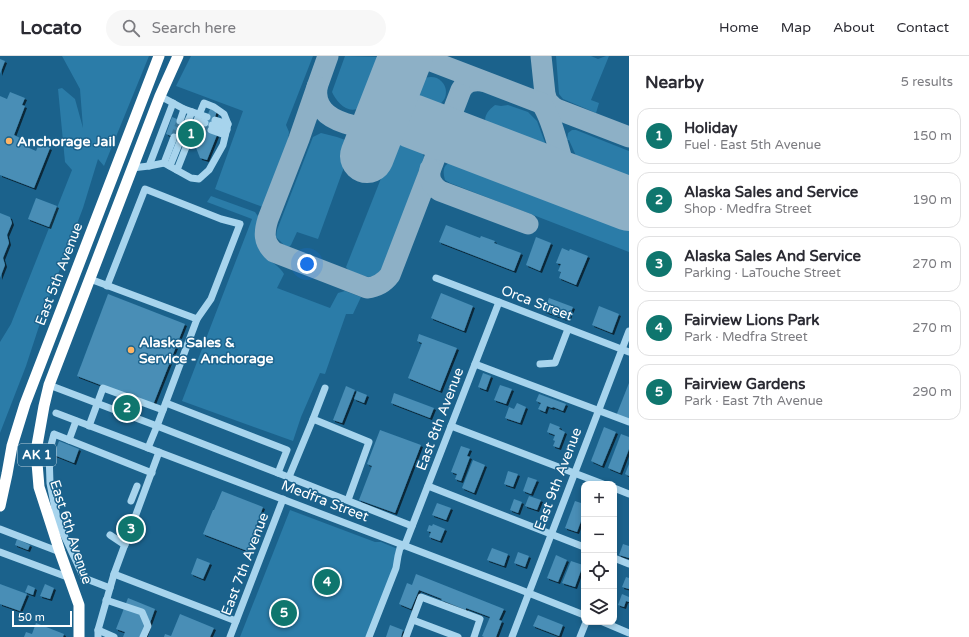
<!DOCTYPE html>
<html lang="en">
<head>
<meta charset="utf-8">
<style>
	:root { --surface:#fff; --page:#f7f7f7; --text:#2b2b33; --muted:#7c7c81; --line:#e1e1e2; --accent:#0f766e }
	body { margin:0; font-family:"Varela Round",sans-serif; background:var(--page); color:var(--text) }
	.controls { position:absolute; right:12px; bottom:12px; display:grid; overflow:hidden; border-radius:8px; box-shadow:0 2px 6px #0003 }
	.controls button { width:36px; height:36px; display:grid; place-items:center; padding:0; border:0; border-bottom:1px solid var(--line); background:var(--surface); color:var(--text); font:20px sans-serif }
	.scale { position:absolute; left:12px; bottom:10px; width:60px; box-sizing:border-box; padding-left:4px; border:2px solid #fff; border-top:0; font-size:11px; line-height:14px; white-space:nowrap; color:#fff; -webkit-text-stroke:3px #1b628c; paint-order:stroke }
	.you { position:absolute; left:307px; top:208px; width:14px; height:14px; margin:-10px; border:3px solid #fff; border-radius:50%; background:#1a73e8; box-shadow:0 0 0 6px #1a73e833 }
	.badge { display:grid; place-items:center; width:26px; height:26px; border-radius:50%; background:var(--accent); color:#fff; font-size:13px; font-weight:700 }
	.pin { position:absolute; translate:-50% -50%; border:2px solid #fff; box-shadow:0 1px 4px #0006 }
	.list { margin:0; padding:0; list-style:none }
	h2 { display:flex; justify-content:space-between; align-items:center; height:52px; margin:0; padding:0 16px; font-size:17px }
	h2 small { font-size:13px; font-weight:400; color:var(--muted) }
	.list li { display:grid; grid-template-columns:26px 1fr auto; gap:12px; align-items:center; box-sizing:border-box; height:56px; margin:0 8px 8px; padding:0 8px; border:1px solid var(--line); border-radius:12px }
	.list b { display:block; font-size:15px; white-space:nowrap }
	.list p { margin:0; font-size:13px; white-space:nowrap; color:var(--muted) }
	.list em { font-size:13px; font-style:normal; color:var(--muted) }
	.icon { flex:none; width:22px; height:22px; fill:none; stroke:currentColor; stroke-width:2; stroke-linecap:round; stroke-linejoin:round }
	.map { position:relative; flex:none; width:629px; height:581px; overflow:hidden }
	header { display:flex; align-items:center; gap:24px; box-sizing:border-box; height:56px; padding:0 20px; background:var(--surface); border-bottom:1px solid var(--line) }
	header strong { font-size:19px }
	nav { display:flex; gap:22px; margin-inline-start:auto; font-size:14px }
	.search { width:280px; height:36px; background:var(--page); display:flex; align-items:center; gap:10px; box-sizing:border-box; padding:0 14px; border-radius:22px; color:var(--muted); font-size:15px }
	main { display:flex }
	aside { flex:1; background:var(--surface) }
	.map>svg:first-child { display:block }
	.green { fill:#2b7ca8 }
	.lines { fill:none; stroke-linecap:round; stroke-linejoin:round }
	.taxiway { stroke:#8db0c6; stroke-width:21 }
	.runway { stroke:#8db0c6; stroke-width:54 }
	.building { fill:#488eb6; filter:url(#shadow) }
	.minor-tunnel { stroke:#3d7a9d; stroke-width:7; stroke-dasharray:7 3.5; stroke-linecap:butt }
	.minor { stroke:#a7d4ed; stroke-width:7 }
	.highway { stroke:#fff; stroke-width:11 }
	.poi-dot { fill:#feb464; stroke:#1b628c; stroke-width:1.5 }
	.labels { text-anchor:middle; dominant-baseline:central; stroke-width:3; stroke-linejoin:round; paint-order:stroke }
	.shield { fill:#1b628c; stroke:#bbd0dc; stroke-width:1 }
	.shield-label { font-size:13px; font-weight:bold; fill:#fff }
	.poi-label { font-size:14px; font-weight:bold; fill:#fff; stroke:#1b628c; text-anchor:start }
	.street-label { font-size:14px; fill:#fff; stroke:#1b628c }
</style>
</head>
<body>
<header>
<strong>Locato</strong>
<div class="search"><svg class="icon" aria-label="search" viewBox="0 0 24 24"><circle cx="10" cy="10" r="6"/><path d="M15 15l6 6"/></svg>Search here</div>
<nav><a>Home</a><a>Map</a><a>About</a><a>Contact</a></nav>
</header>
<main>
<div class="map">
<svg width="629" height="581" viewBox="0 0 629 581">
	<defs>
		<filter id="shadow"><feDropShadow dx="2" dy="2" stdDeviation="0" flood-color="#0009"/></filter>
	</defs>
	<rect width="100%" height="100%" fill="#1b628c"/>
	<!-- green -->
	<g class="green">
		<polygon points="62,0 149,0 104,110 98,103 83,152 44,255 26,310 0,377 0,286 11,268 72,114 65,106 58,33 62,32 75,43 83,72 80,33"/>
		<polygon points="191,0 313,0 286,69 289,76 288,84 263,151 215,133 243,55 176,30"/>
		<path d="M345,0L383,1L366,48C363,49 360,52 357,53C346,57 336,45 332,36Z"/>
		<polygon points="556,0 591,0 598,3 606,0 609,0 591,44 599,47 596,57 563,43 559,38"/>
		<circle cx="431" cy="36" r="15"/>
		<path d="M495,49L501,50L508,49L528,56L537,65L547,92L543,95L499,80C484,72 479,61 495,49Z"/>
		<polygon points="572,74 576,74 629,95 629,129 587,112 577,102 569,84 567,84 568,77"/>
		<polygon points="321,77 337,81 348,85 351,92 318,183 297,176 291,189 289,191 284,189 276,181 277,174 313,81"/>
		<path d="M404,84C415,87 421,90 424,101L384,211L375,220L368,221L349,215L346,211L395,87Z"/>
		<path d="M459,104L469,107L629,168V196L450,127L445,124C441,110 446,106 459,104Z"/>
		<path d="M211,140L255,156L260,163C259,167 257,171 256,175C255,185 261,197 268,203C274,208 280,211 284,218L277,232L330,252L338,237L345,235L361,241L353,258H346L325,318L320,317L301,361L293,385L182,345L252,163L207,146Z"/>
		<polygon points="290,454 375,486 381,486 400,494 371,581 240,581"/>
	</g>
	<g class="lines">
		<!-- taxiway -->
		<g class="taxiway">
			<path d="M328,0L317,31L299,83L268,163C264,176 263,186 274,196L367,232C377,231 384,227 390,219L461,34C466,26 472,24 482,25"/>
			<polyline points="541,0 545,38 547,45 554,52"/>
			<path d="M400,15C409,5 419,2 431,5L629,81"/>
			<path d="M317,31C316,39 317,47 323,54C331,64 359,75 371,68C377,65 382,57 386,52"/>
			<path d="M540,46C551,58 559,94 564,111C568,119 573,124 580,129"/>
			<path d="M430,113C429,123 431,129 440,135L528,168"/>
		</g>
		<!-- runway -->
		<g class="runway">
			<polyline points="412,65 629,148"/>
			<polyline points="367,100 406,0"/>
		</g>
	</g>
	<!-- building -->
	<g class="building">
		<polygon points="0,3 5,5 0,18"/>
		<polygon points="10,36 25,42 22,49 25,50 14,79 20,82 18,87 36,95 39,88 50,92 34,132 0,119 0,40 7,43"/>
		<polygon points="210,53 217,55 210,76 217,79 207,104 200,102 195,89 166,78 172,61 202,73"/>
		<polygon points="36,142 57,150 49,171 28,163"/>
		<polygon points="0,157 10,161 12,167 7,179 9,187 3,202 5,209 0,222"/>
		<polygon points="446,169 480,182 481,180 495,185 494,187 521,197 514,215 439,186"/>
		<polygon points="536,181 551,187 540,215 526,209"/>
		<polygon points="562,192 569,195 570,193 588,200 576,229 559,222 561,216 558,215 561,208 556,207"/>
		<polygon points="441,237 473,250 464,275 431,262"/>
		<polygon points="108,238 185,268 153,349 77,320"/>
		<polygon points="549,242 573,251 568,264 544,255"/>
		<polygon points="599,250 619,258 612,277 592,269"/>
		<polygon points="419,278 457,292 440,335 408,322 422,287 417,285"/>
		<polygon points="483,317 491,320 486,334 478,331"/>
		<polygon points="629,327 629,365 616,360"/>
		<polygon points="500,329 512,333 506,348 494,344"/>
		<polygon points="346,330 355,334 342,367 333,364"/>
		<polygon points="357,335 367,339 364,347 354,343"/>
		<polygon points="394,337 434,352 430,362 391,347"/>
		<polygon points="539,338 566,348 563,355 553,351 552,352 547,350 545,356 538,353 541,347 536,345"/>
		<polygon points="517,347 526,351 520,367 505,362 509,351 514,353"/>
		<polygon points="550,367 560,371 559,373 565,376 559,392 553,390 555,385 553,384 555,379 547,376"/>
		<polygon points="604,371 616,376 602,410 591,405"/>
		<polygon points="380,374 421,389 395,457 359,444 372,410 367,408"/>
		<polygon points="621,378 629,381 629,393 620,417 608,412"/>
		<polygon points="59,385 79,393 74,407 54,399"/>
		<polygon points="461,390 470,393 467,400 470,401 461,425 455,423 457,418 451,416"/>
		<polygon points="473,404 485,409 474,437 462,432"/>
		<polygon points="629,408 629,420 625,418"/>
		<polygon points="508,415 518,418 513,431 504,428"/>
		<polygon points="528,421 537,424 531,438 523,435"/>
		<polygon points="222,435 263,451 256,471 259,472 250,496 203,478 213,454 214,454"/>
		<polygon points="529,440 541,444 537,454 525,450"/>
		<polygon points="514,443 522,446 518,457 510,454"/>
		<polygon points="575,445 584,448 584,457 577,476 565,472"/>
		<polygon points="437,447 451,452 446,464 432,459"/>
		<polygon points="433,468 445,473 440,485 429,481 431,476 427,475 429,469 432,470"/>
		<polygon points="17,483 30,489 28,494 15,489"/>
		<polygon points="623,488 629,490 629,502 619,499"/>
		<polygon points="492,492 508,498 504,510 487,504"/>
		<polygon points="518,496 529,500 525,511 514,507"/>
		<polygon points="556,499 567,504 558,526 547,522"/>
		<polygon points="197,502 210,507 203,523 191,518"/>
		<polygon points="571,505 583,509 575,531 562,527"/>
		<polygon points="416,518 504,553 499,564 502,565 496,581 484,581 482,580 490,561 466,552 466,554 441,544 442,543 419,534 411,553 399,548 407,527 412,529"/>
		<polygon points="626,521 629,522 629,533 622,531"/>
		<polygon points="0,528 27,538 20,555 0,548"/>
		<polygon points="45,528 54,532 50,543 40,540"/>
		<polygon points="28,529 35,532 33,539 25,536"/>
		<polygon points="622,538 629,541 629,546 626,545 624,551 618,549"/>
		<polygon points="128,542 155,553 145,581 123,581 125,576 116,573"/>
		<polygon points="180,558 214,572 210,581 164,581 165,578 171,580"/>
		<polygon points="538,559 563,569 559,580 533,570"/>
		<polygon points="36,567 64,578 63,581 24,581 26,576 32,578"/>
		<polygon points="390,569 403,574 401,581 386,581"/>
	</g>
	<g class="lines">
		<!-- minor-tunnel -->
		<g class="minor-tunnel">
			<polyline points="203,71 211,74"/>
			<polyline points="174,81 180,65"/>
			<polyline points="181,83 187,67"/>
			<polyline points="188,86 195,70"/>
		</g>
		<!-- minor -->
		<g class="minor">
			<polyline points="160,40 184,53 180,65"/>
			<polyline points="184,53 207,61"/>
			<polyline points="187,67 192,56"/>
			<polyline points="205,67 197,64 204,47 214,51 224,58 228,68"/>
			<polyline points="212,69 227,74"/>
			<polyline points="211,74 225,79"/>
			<polyline points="164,107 191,122 199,123 209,114 223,89 228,68 215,64"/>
			<polyline points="149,110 173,47"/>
			<polyline points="170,110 181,83"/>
			<polyline points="132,112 149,110 164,107 174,81"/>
			<polyline points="177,114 188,86"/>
			<polyline points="436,222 629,296"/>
			<polyline points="107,230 145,133 221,163 240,168 211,243 197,263"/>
			<polyline points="475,308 629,366"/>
			<polyline points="540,308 555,307 568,273"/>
			<polyline points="49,329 157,370 197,263 90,223"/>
			<polyline points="56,357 516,532 584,559"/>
			<polyline points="313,363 325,332"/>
			<polyline points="89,370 103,332 163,354"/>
			<polyline points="451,370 603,428"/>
			<polyline points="69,384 76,365"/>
			<polyline points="148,392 157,370 278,417 287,394 166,347"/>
			<polyline points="278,417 412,470"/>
			<polyline points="289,421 313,363 369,386 348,444"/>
			<polyline points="428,430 584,491"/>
			<polyline points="614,432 629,438"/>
			<polyline points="131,445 137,430"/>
			<polyline points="0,473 60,496"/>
			<polyline points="110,479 125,489"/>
			<polyline points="0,496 70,522"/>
			<polyline points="614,502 629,508"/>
			<polyline points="114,518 236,565"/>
			<polyline points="110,532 84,522 63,477 56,458 50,427 49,397 54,378 152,417"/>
			<polyline points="106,544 142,556 148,570 143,581"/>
			<polyline points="413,564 458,581"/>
			<polyline points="603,566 629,577"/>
			<polyline points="98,574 114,581"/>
			<polyline points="98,581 98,574 114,518 159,396"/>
			<polyline points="230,581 283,443"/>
			<polyline points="369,581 396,512 398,500 400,492 404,489 406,486 499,246"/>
			<polyline points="406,581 421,541 480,563 474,581"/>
			<polyline points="512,581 629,275"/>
			<polyline points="580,581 586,566"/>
		</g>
		<!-- highway -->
		<g class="highway">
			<polyline points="0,450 7,418 12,390 25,348 159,0"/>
			<polyline points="79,581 79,549 60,496 39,431 36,395 44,350 49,329 160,40 178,0"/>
		</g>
	</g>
	<!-- markers -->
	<g class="poi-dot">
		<circle cx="9" cy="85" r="4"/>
		<circle cx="131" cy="294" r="4"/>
	</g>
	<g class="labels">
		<!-- shield labels -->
		<rect class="shield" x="18" y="388" width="38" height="22" rx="3"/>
		<g class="shield-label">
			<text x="37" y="399">AK 1</text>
		</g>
		<!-- poi labels -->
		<g class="poi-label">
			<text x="17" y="85">Anchorage Jail</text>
			<text x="139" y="286">Alaska Sales &amp;<tspan x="139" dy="16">Service - Anchorage</tspan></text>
		</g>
		<!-- street labels -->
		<g class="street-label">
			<text transform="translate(59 218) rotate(-69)">East 5th Avenue</text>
			<text transform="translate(537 247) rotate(21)">Orca Street</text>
			<text transform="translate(440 363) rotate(-69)">East 8th Avenue</text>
			<text transform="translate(558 423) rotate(-69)">East 9th Avenue</text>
			<text transform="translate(325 445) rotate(21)">Medfra Street</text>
			<text transform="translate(71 476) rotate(72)">East 6th Avenue</text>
			<text transform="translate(245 508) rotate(-69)">East 7th Avenue</text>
		</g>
	</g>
</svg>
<div class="controls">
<button>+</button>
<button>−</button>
<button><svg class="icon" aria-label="locate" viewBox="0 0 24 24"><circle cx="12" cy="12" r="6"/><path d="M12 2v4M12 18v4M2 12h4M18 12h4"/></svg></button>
<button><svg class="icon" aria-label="layers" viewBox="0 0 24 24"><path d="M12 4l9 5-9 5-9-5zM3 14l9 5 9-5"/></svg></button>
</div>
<div class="scale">50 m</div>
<div class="you"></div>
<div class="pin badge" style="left:191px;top:78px">1</div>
<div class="pin badge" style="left:127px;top:352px">2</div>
<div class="pin badge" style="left:131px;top:473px">3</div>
<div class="pin badge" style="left:327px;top:526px">4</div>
<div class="pin badge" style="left:284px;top:557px">5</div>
</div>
<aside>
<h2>Nearby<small>5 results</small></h2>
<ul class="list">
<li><span class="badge">1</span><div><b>Holiday</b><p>Fuel · East 5th Avenue</p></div><em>150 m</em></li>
<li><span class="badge">2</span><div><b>Alaska Sales and Service</b><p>Shop · Medfra Street</p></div><em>190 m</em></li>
<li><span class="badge">3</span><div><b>Alaska Sales And Service</b><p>Parking · LaTouche Street</p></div><em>270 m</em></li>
<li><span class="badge">4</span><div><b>Fairview Lions Park</b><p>Park · Medfra Street</p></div><em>270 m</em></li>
<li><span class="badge">5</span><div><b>Fairview Gardens</b><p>Park · East 7th Avenue</p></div><em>290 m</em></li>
</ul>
</aside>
</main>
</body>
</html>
